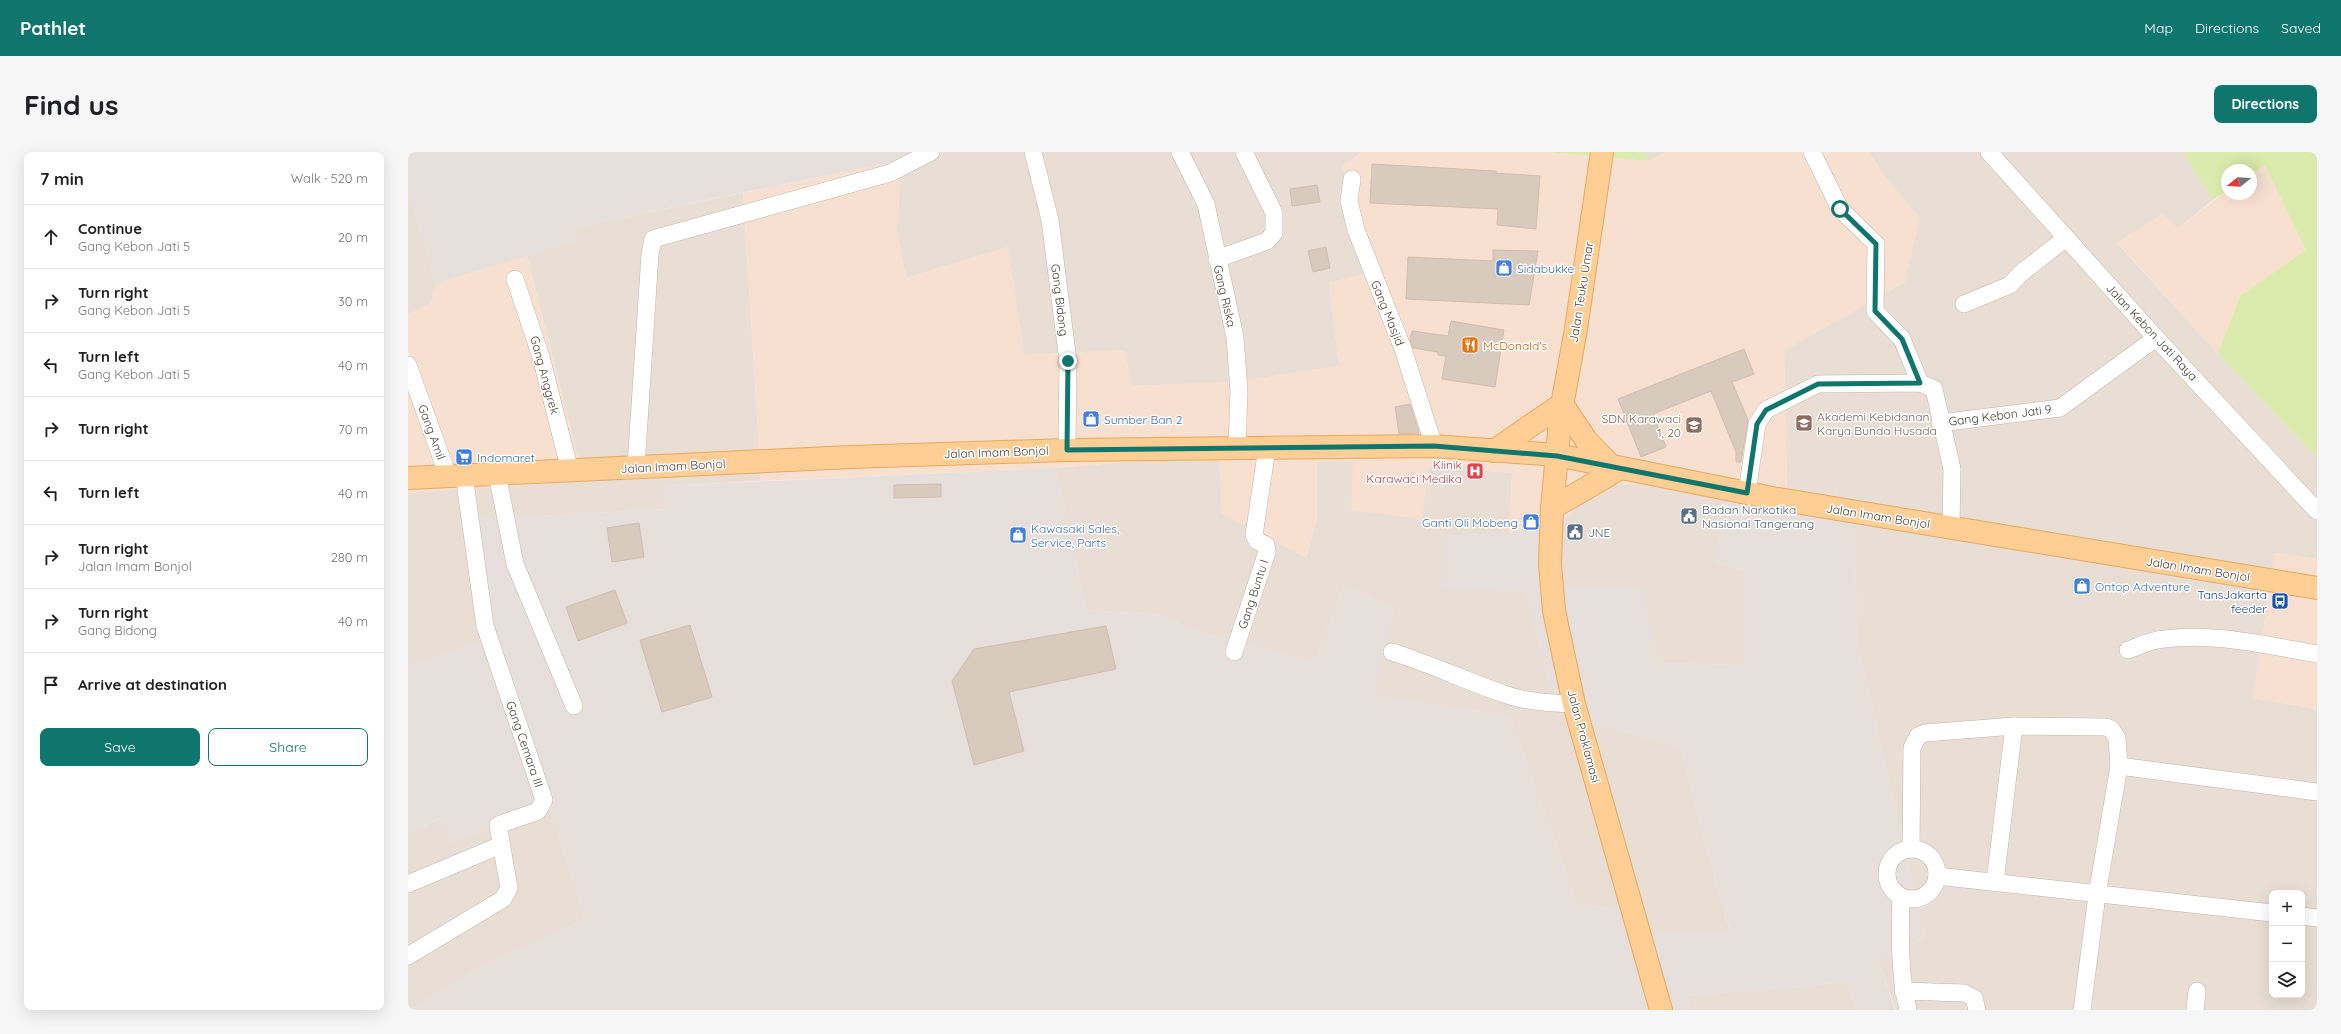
<!DOCTYPE html>
<html lang="en">
<head>
<meta charset="utf-8">
<style>
	:root { --surface:#fff; --page:#f6f6f6; --text:#202124; --muted:#757577; --line:#e0e0e0; --accent:#0f766e }
	body { margin:0; font-family:Quicksand,sans-serif; background:var(--page); color:var(--text) }
	.controls { position:absolute; right:12px; bottom:12px; display:grid; overflow:hidden; border-radius:8px; box-shadow:0 4px 16px #0002 }
	.controls button { width:36px; height:36px; display:grid; place-items:center; padding:0; border:0; border-bottom:1px solid var(--line); background:var(--surface); color:var(--text); font:20px sans-serif }
	.compass { position:absolute; left:1813px; top:12px; width:36px; height:36px; border-radius:50%; background:var(--surface); box-shadow:0 4px 16px #0002; rotate:252deg }
	.stop { position:absolute; width:12px; height:12px; margin:-9px; border:3px solid #0f766e; border-radius:50%; background:#fff }
	.stop.end { background:#0f766e; border-color:#fff; box-shadow:0 1px 4px #0008 }
	.list { margin:0; padding:0; list-style:none }
	h2 { display:flex; justify-content:space-between; align-items:center; height:52px; margin:0; padding:0 16px; font-size:17px }
	h2 small { font-size:13px; font-weight:400; color:var(--muted) }
	.list li { display:grid; grid-template-columns:26px 1fr auto; gap:12px; align-items:center; box-sizing:border-box; height:64px; padding:0 16px; border-top:1px solid var(--line) }
	.list b { display:block; font-size:15px; white-space:nowrap }
	.list p { margin:0; font-size:13px; white-space:nowrap; color:var(--muted) }
	.list em { font-size:13px; font-style:normal; color:var(--muted) }
	.actions { display:flex; gap:8px; padding:12px 16px }
	.actions a { flex:1; padding:9px 0; border:1px solid var(--accent); border-radius:8px; text-align:center; font-size:14px; color:var(--accent) }
	.actions .main { background:var(--accent); color:#fff }
	.icon { flex:none; width:22px; height:22px; fill:none; stroke:currentColor; stroke-width:2; stroke-linecap:round; stroke-linejoin:round }
	.map { position:relative; flex:none; width:1909px; height:858px; overflow:hidden; border-radius:8px }
	header { display:flex; align-items:center; gap:24px; box-sizing:border-box; height:56px; padding:0 20px; background:var(--accent); color:#fff }
	header strong { font-size:19px }
	nav { display:flex; gap:22px; margin-inline-start:auto; font-size:14px }
	.intro { display:flex; align-items:center; justify-content:space-between; box-sizing:border-box; height:96px; padding:0 24px }
	h1 { margin:0; font-size:28px }
	.button { padding:10px 18px; border-radius:8px; background:var(--accent); color:#fff; font-size:14px; font-weight:700 }
	main { display:flex; gap:24px; padding:0 24px }
	aside { flex:1; background:var(--surface); border-radius:8px; box-shadow:0 4px 16px #0002 }
	.map>svg:first-child { display:block }
	.residential { fill:#e8ded4; fill-rule:evenodd }
	.commercial { fill:#f7e0d0 }
	.industrial { fill:#e6dfdb }
	.green { fill:#daebad }
	.building { fill:#d9cabe; stroke:#d2bdae }
	.lines { fill:none; stroke-linecap:round; stroke-linejoin:round }
	.minor-casing { stroke:#c3b6ab; stroke-width:18 }
	.major-casing { stroke:#eaa75e; stroke-width:24 }
	.minor { stroke:#fff; stroke-width:17 }
	.major { stroke:#ffce94; stroke-width:22 }
	.route { stroke:#0f766e; stroke-width:5 }
	.labels { text-anchor:middle; dominant-baseline:central; stroke-width:3; stroke-linejoin:round; paint-order:stroke }
	.shop-label { font-size:12px; fill:#366cbe; stroke:#fff; text-anchor:start }
	.street-label { font-size:12px; fill:#473d35; stroke:#fff }
	.food-label { font-size:12px; fill:#c56008; stroke:#fff; text-anchor:start }
	.education-label { font-size:12px; fill:#785e54; stroke:#fff; text-anchor:start }
	.health-label { font-size:12px; fill:#be3a42; stroke:#fff; text-anchor:end }
	.service-label { font-size:12px; fill:#4e5e75; stroke:#fff; text-anchor:start }
	.transit-label { font-size:12px; fill:#164399; stroke:#fff; text-anchor:end }
</style>
</head>
<body>
<header>
<strong>Pathlet</strong>
<nav><a>Map</a><a>Directions</a><a>Saved</a></nav>
</header>
<div class="intro"><h1>Find us</h1><a class="button">Directions</a></div>
<main>
<aside>
<h2>7 min<small>Walk · 520 m</small></h2>
<ul class="list">
<li><svg class="icon" aria-label="ahead" viewBox="0 0 24 24"><path d="M12 20V5M6 11l6-6 6 6"/></svg><div><b>Continue</b><p>Gang Kebon Jati 5</p></div><em>20 m</em></li>
<li><svg class="icon" aria-label="right" viewBox="0 0 24 24"><path d="M7 20v-9h11M14 6l5 5-5 5"/></svg><div><b>Turn right</b><p>Gang Kebon Jati 5</p></div><em>30 m</em></li>
<li><svg class="icon" aria-label="left" viewBox="0 0 24 24"><path d="M17 20v-9H6M10 6l-5 5 5 5"/></svg><div><b>Turn left</b><p>Gang Kebon Jati 5</p></div><em>40 m</em></li>
<li><svg class="icon" aria-label="right" viewBox="0 0 24 24"><path d="M7 20v-9h11M14 6l5 5-5 5"/></svg><div><b>Turn right</b></div><em>70 m</em></li>
<li><svg class="icon" aria-label="left" viewBox="0 0 24 24"><path d="M17 20v-9H6M10 6l-5 5 5 5"/></svg><div><b>Turn left</b></div><em>40 m</em></li>
<li><svg class="icon" aria-label="right" viewBox="0 0 24 24"><path d="M7 20v-9h11M14 6l5 5-5 5"/></svg><div><b>Turn right</b><p>Jalan Imam Bonjol</p></div><em>280 m</em></li>
<li><svg class="icon" aria-label="right" viewBox="0 0 24 24"><path d="M7 20v-9h11M14 6l5 5-5 5"/></svg><div><b>Turn right</b><p>Gang Bidong</p></div><em>40 m</em></li>
<li><svg class="icon" aria-label="arrive" viewBox="0 0 24 24"><path d="M6 21V4h12l-3 4 3 4H6"/></svg><div><b>Arrive at destination</b></div></li>
</ul>
<div class="actions"><a class="main">Save</a><a>Share</a></div>
</aside>
<div class="map">
<svg width="1909" height="858" viewBox="0 0 1909 858">
	<rect width="100%" height="100%" fill="#f4ede6"/>
	<!-- residential -->
	<g class="residential">
		<polygon points="491,0 954,0 934,14 972,118 921,131 931,214 826,230 723,234 717,198 616,203 600,95 498,126 489,79 493,8"/>
		<polygon points="1236,0 1258,0 1241,9"/>
		<path d="M1461,0H1775L1805,48L1770,76L1709,91L1810,202L1909,305V407L1867,401L1845,546L1909,557V858H1488L1470,809L1517,786L1450,495L1445,346L1379,338L1376,198L1497,130L1473,19ZM1864,741H1894V843H1864Z"/>
		<polygon points="0,37 28,131 23,152 0,162"/>
		<polygon points="335,41 353,329 256,334 259,357 56,368 74,490 0,515 0,341 176,329 119,103 165,90 168,75"/>
		<polygon points="811,302 898,406 909,367 909,310 945,310 1013,367 1021,314 1104,321 1101,381 1035,384 1118,439 1143,537 1173,567 1272,595 1322,781 1222,779 1217,758 1169,752 1102,564 966,544 985,457 936,434 907,510 786,479 754,463 678,458 648,316"/>
		<polygon points="1251,331 1317,339 1308,411 1336,418 1336,513 1251,511 1149,435 1159,364 1192,334"/>
		<polygon points="142,656 177,767 70,817 3,858 0,858 0,681 32,667 39,690"/>
		<polygon points="1439,830 1448,858 1282,858 1278,844"/>
	</g>
	<!-- commercial -->
	<g class="commercial">
		<polygon points="954,0 1139,0 1240,9 1258,0 1461,0 1473,19 1512,66 1497,130 1376,199 1379,338 1251,331 1192,334 1159,364 1101,381 1104,321 1022,314 1014,367 943,358 945,310 909,310 909,367 898,406 813,361 811,302 648,316 353,329 335,41 493,8 489,79 498,126 600,95 616,203 717,198 723,234 826,230 931,214 921,131 972,118 934,14"/>
		<polygon points="1857,12 1899,98 1832,144 1810,202 1709,90 1755,62 1770,76 1819,39 1819,42 1843,42 1843,22"/>
		<polygon points="119,103 176,329 0,341 0,243 14,239 0,199 0,162 22,152 28,131"/>
		<polygon points="1867,401 1909,407 1909,557 1845,546"/>
	</g>
	<!-- industrial -->
	<g class="industrial">
		<polygon points="0,0 491,0 493,8 168,75 165,90 28,131 0,37"/>
		<polygon points="648,316 678,458 754,463 786,479 907,510 936,434 985,457 967,544 1102,564 1169,752 1217,758 1222,779 1322,780 1272,595 1173,567 1143,537 1118,440 1033,435 1035,384 1101,381 1159,364 1149,435 1234,435 1251,511 1336,513 1336,418 1308,411 1317,339 1379,338 1445,345 1450,495 1517,786 1470,809 1487,858 1448,858 1439,830 1278,844 1282,858 3,858 70,817 177,767 142,656 39,690 31,667 0,681 0,515 74,490 56,368 259,357 255,334"/>
	</g>
	<!-- green -->
	<g class="green">
		<polygon points="1139,0 1236,0 1241,9"/>
		<polygon points="1775,0 1909,0 1909,305 1810,202 1832,144 1898,98 1857,13 1843,22 1843,18 1819,18 1819,39 1805,48"/>
	</g>
	<!-- building -->
	<g class="building">
		<polygon points="964,12 1088,19 1088,21 1132,24 1128,77 1089,73 1090,57 962,51"/>
		<polygon points="909,33 912,50 884,54 882,37"/>
		<polygon points="918,95 922,116 905,120 900,99"/>
		<polygon points="1085,98 1130,99 1121,153 998,147 1000,105 1085,109"/>
		<polygon points="1043,169 1096,178 1087,235 1034,227 1038,204 1030,203 1030,200 1005,196 1002,188 1004,179 1040,184"/>
		<polygon points="1336,197 1346,222 1324,230 1340,268 1333,310 1328,310 1328,300 1303,239 1245,262 1258,295 1233,305 1210,247"/>
		<polygon points="1002,252 1011,281 991,282 987,255"/>
		<polygon points="533,332 533,345 486,346 486,333"/>
		<polygon points="231,371 236,405 204,410 199,376"/>
		<polygon points="207,438 219,471 170,489 158,455"/>
		<polygon points="282,473 304,545 254,560 232,488"/>
		<polygon points="698,474 708,517 601,540 616,599 566,613 544,529 566,497"/>
	</g>
	<g class="lines">
		<!-- minor casing -->
		<g class="minor-casing">
			<g id="minor">
				<polyline points="625,0 642,68 660,209 659,298"/>
				<polyline points="772,0 798,52 827,185 831,240 829,295"/>
				<polyline points="1404,0 1432,57 1468,92 1467,159 1494,187 1512,231"/>
				<polyline points="1581,0 1748,186 1909,359"/>
				<polyline points="944,27 941,49 948,78 995,197 1026,294"/>
				<polyline points="809,107 859,89 866,81 866,61 836,0"/>
				<polyline points="107,127 133,205 162,319"/>
				<polyline points="1556,152 1602,133 1612,122 1658,86"/>
				<polyline points="0,213 40,324"/>
				<polyline points="1532,271 1652,256 1748,186"/>
				<polyline points="228,315 242,102 245,87 482,21 523,0"/>
				<polyline points="89,322 107,412 166,554"/>
				<polyline points="1339,341 1349,272 1358,258 1410,232 1512,231 1526,237 1544,317 1543,375"/>
				<path d="M1720,498C1729,495 1739,490 1749,488C1801,479 1857,493 1909,502"/>
				<polyline points="826,500 859,400 858,393 849,389 846,383 859,296"/>
				<path d="M984,500C1023,512 1058,529 1096,542C1118,550 1142,551 1166,552"/>
				<polyline points="1711,614 1909,640"/>
				<circle cx="1504" cy="722" r="25"/>
				<polyline points="1503,697 1504,596 1510,584 1517,581 1606,574 1698,575 1703,577 1709,586 1711,614 1689,743 1674,858"/>
				<polyline points="1529,724 1864,761"/>
				<polyline points="1587,730 1606,574"/>
				<polyline points="0,732 93,693"/>
				<path d="M1493,745C1492,784 1491,820 1500,858"/>
				<polyline points="1894,764 1909,766"/>
				<polyline points="0,804 95,747 101,736 90,673 130,659 136,648 77,474 56,323"/>
				<polyline points="1495,839 1556,841 1566,846 1569,858"/>
				<polyline points="1787,858 1789,839"/>
			</g>
		</g>
		<!-- major casing -->
		<g class="major-casing">
			<g id="major">
				<polyline points="1194,0 1168,177 1153,259 1144,356 1142,412 1146,459 1166,552 1253,858"/>
				<polyline points="1086,299 1154,252 1178,288 1205,316"/>
				<polyline points="0,326 443,305 659,298 1026,294 1149,303 1364,346 1909,436"/>
				<polyline points="1144,356 1211,317"/>
			</g>
		</g>
		<!-- minor -->
		<use href="#minor" class="minor"/>
		<!-- major -->
		<use href="#major" class="major"/>
	</g>
	<g class="lines">
		<!-- route -->
		<polyline class="route" points="660,209 659,298 1026,294 1149,304 1339,341 1349,272 1358,258 1410,232 1512,231 1494,187 1467,159 1468,92 1432,57"/>
	</g>
	<!-- icons -->
	<defs>
		<g id="shop-square" transform="scale(0.9)"><rect x="-9" y="-9" width="18" height="18" rx="4" fill="#3f7fe0" stroke="#fff"/><path d="M-5-2.5h2.3a2.7 3.5 0 0 1 5.4 0H5L5.5 6h-11ZM-1.5-2.5h3a1.5 2.3 0 0 0-3 0Z" fill="#fff"/></g>
		<g id="restaurant-square" transform="scale(0.9)"><rect x="-9" y="-9" width="18" height="18" rx="4" fill="#e8710a" stroke="#fff"/><path d="M-5-6h1v4h1v-4h1v4h1v-4h1v5L-1.5 .5V6h-2V.5L-5-1ZM5-6V6H3V1.5H1.5Q1.5-4 5-6Z" fill="#fff"/></g>
		<g id="university-square" transform="scale(0.9)"><rect x="-9" y="-9" width="18" height="18" rx="4" fill="#8d6e63" stroke="#fff"/><path d="M0-5L7-2L0 1L-7-2ZM-4 1L0 2.5L4 1V4Q0 6-4 4Z" fill="#fff"/></g>
		<g id="school-square" transform="scale(0.9)"><rect x="-9" y="-9" width="18" height="18" rx="4" fill="#8d6e63" stroke="#fff"/><path d="M0-5L7-2L0 1L-7-2ZM-4 1L0 2.5L4 1V4Q0 6-4 4Z" fill="#fff"/></g>
		<g id="supermarket-square" transform="scale(0.9)"><rect x="-9" y="-9" width="18" height="18" rx="4" fill="#3f7fe0" stroke="#fff"/><path d="M-6-5.5h2.5l.6 2H6L4.5 2H-2.5L-4.4-4H-6ZM-1.5 3.2a1.3 1.3 0 1 0 .1 0ZM3 3.2a1.3 1.3 0 1 0 .1 0Z" fill="#fff"/></g>
		<g id="hospital-square" transform="scale(0.9)"><rect x="-9" y="-9" width="18" height="18" rx="4" fill="#e0444e" stroke="#fff"/><path d="M-5-5h3v3.5h4V-5h3V5h-3V1.5h-4V5h-3Z" fill="#fff"/></g>
		<g id="civic-square" transform="scale(0.9)"><rect x="-9" y="-9" width="18" height="18" rx="4" fill="#5c6f8a" stroke="#fff"/><path d="M-.6-6.5H3V-4.5H.6V-3L4-1V1h2V6H-6V1h2V-1L-.6-3ZM-1.2 2.5V6h2.4V2.5Z" fill="#fff"/></g>
		<g id="bus-square" transform="scale(0.9)"><rect x="-9" y="-9" width="18" height="18" rx="4" fill="#1a4fb4" stroke="#fff"/><path d="M-5-6H5V4H4V6H2V4H-2V6H-4V4H-5ZM-3.5-4V0h7V-4ZM-3.5 1.2v1.5H-2V1.2ZM2 1.2v1.5H3.5V1.2Z" fill="#fff"/></g>
	</defs>
	<g fill-rule="evenodd">
		<use href="#shop-square" x="1096" y="116"/>
		<use href="#restaurant-square" x="1062" y="193"/>
		<use href="#shop-square" x="683" y="267"/>
		<use href="#university-square" x="1396" y="271"/>
		<use href="#school-square" x="1286" y="273"/>
		<use href="#supermarket-square" x="56" y="305"/>
		<use href="#hospital-square" x="1067" y="319"/>
		<use href="#civic-square" x="1281" y="364"/>
		<use href="#shop-square" x="1123" y="370"/>
		<use href="#civic-square" x="1167" y="380"/>
		<use href="#shop-square" x="610" y="383"/>
		<use href="#shop-square" x="1674" y="434"/>
		<use href="#bus-square" x="1872" y="449"/>
	</g>
	<g class="labels">
		<!-- shop labels -->
		<g class="shop-label">
			<text x="1109" y="116">Sidabukke</text>
			<text x="696" y="267">Sumber Ban 2</text>
			<text x="69" y="305">Indomaret</text>
			<text x="1110" y="370" text-anchor="end">Ganti Oli Mobeng</text>
			<text x="623" y="376">Kawasaki Sales,<tspan x="623" dy="14">Service, Parts</tspan></text>
			<text x="1687" y="434">Ontop Adventure</text>
		</g>
		<!-- street labels -->
		<g class="street-label">
			<text transform="translate(1173 140) rotate(-81)">Jalan Teuku Umar</text>
			<text transform="translate(817 144) rotate(77)">Gang Riska</text>
			<text transform="translate(652 148) rotate(83)">Gang Bidong</text>
			<text transform="translate(980 161) rotate(68)">Gang Masjid</text>
			<text transform="translate(1744 180) rotate(47)">Jalan Kebon Jati Raya</text>
			<text transform="translate(137 223) rotate(75)">Gang Anggrek</text>
			<text transform="translate(1592 263) rotate(-7)">Gang Kebon Jati 9</text>
			<text transform="translate(24 280) rotate(70)">Gang Amil</text>
			<text transform="translate(588 300) rotate(-2)">Jalan Imam Bonjol</text>
			<text transform="translate(265 314) rotate(-3)">Jalan Imam Bonjol</text>
			<text transform="translate(1470 364) rotate(9)">Jalan Imam Bonjol</text>
			<text transform="translate(1790 417) rotate(9)">Jalan Imam Bonjol</text>
			<text transform="translate(845 442) rotate(-72)">Gang Buntu I</text>
			<text transform="translate(1176 584) rotate(75)">Jalan Proklamasi</text>
			<text transform="translate(117 592) rotate(71)">Gang Cemara III</text>
		</g>
		<!-- food labels -->
		<g class="food-label">
			<text x="1075" y="193">McDonald's</text>
		</g>
		<!-- education labels -->
		<g class="education-label">
			<text x="1409" y="264">Akademi Kebidanan<tspan x="1409" dy="14">Karya Bunda Husada</tspan></text>
			<text x="1273" y="266" text-anchor="end">SDN Karawaci<tspan x="1273" dy="14">1, 20</tspan></text>
		</g>
		<!-- health labels -->
		<g class="health-label">
			<text x="1054" y="312">Klinik<tspan x="1054" dy="14">Karawaci Medika</tspan></text>
		</g>
		<!-- service labels -->
		<g class="service-label">
			<text x="1294" y="357">Badan Narkotika<tspan x="1294" dy="14">Nasional Tangerang</tspan></text>
			<text x="1180" y="380">JNE</text>
		</g>
		<!-- transit labels -->
		<g class="transit-label">
			<text x="1859" y="442">TansJakarta<tspan x="1859" dy="14">feeder</tspan></text>
		</g>
	</g>
</svg>
<div class="controls">
<button>+</button>
<button>−</button>
<button><svg class="icon" aria-label="layers" viewBox="0 0 24 24"><path d="M12 4l9 5-9 5-9-5zM3 14l9 5 9-5"/></svg></button>
</div>
<svg class="compass" viewBox="-18 -18 36 36"><path d="M0-13l5 13h-10z" fill="#e53935"/><path d="M0 13l5-13h-10z" fill="#757577"/></svg>
<div class="stop" style="left:1432px;top:57px"></div>
<div class="stop end" style="left:660px;top:209px"></div>
</div>
</main>
</body>
</html>
